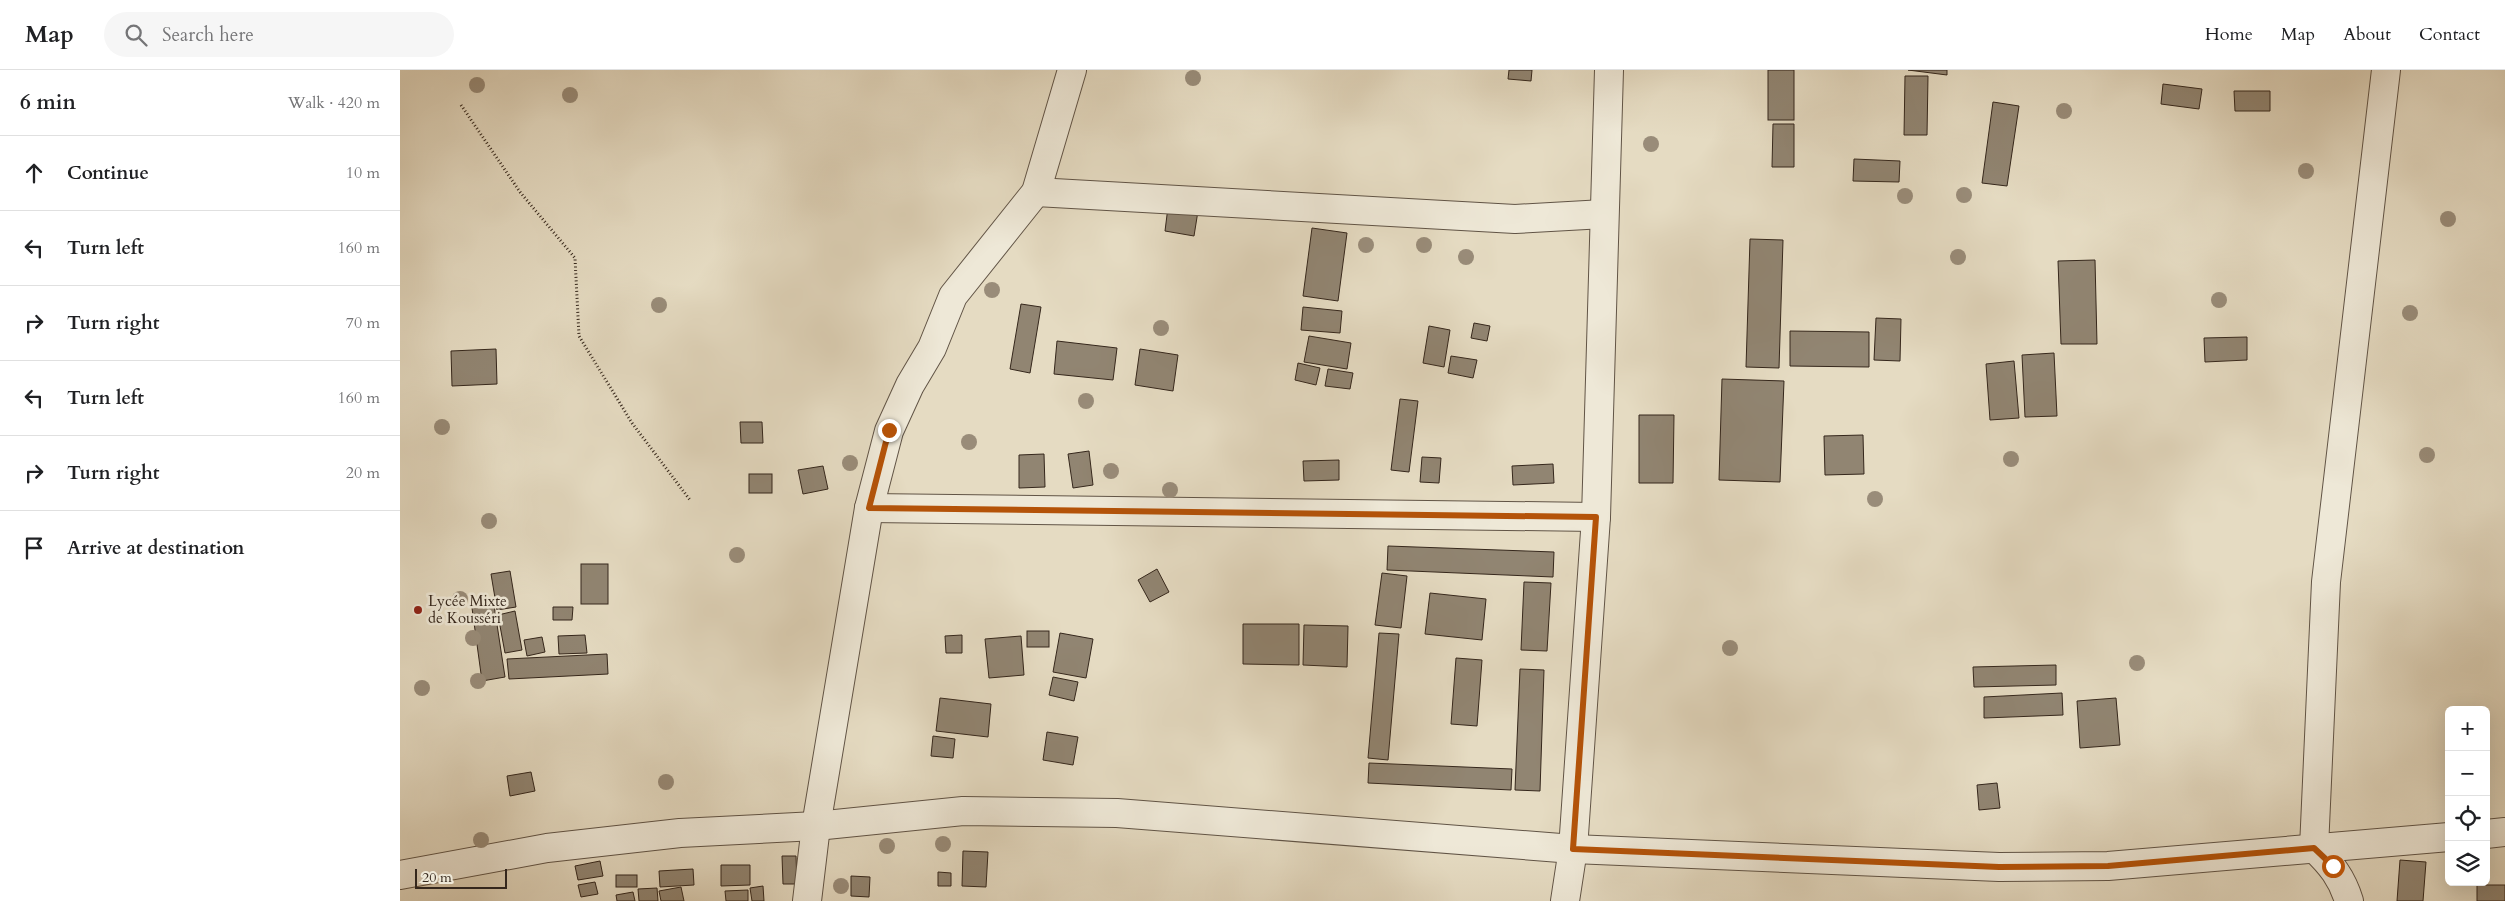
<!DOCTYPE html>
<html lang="en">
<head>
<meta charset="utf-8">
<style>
	:root { --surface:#fff; --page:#f6f6f6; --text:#202124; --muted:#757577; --line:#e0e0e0 }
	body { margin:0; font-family:Cardo,serif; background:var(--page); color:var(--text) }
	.controls { position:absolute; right:15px; bottom:15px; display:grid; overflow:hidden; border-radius:8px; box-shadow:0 5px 20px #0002 }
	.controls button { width:45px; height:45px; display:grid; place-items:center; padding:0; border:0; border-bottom:1px solid var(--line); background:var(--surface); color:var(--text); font:25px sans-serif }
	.scale { position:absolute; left:15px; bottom:12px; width:92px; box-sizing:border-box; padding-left:5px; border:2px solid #35271c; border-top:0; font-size:14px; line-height:18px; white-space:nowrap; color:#35271c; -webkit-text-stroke:4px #eee8d7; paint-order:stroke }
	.stop { position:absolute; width:15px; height:15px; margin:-11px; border:4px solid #b45309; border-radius:50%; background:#fff }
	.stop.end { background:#b45309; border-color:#fff; box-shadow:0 1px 5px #0008 }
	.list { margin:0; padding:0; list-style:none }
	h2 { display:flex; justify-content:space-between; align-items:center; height:65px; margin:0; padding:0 20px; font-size:21px }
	h2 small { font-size:16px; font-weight:400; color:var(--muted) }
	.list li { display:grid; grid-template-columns:32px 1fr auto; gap:15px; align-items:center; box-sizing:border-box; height:75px; padding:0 20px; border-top:1px solid var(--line) }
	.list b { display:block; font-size:19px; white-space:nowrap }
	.list em { font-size:16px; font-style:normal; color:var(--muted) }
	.icon { flex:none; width:28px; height:28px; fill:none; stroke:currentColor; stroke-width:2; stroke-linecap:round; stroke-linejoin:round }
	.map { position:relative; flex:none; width:2105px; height:831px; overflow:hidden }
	header { display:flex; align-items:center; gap:30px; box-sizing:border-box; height:70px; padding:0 25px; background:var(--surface); border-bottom:1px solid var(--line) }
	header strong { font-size:24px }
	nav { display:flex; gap:28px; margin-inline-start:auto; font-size:18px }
	.search { width:350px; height:45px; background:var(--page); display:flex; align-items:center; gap:12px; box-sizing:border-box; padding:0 18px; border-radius:28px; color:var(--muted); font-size:19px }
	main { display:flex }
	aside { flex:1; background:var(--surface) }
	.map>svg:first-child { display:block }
	.building { fill:#918572; stroke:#35271c }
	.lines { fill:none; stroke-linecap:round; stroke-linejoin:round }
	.street-casing { stroke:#615446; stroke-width:30 }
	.path { stroke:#35271c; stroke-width:3; stroke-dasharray:1 2.5; stroke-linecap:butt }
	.street { stroke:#eee8d7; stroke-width:28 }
	.tree { fill:#998c79 }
	.route { stroke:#b45309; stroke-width:6 }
	.poi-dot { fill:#8f2418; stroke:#eee8d7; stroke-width:2 }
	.labels { text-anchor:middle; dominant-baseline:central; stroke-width:5; stroke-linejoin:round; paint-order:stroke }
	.poi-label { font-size:15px; fill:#35271c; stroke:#eee8d7; text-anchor:start }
</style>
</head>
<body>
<header>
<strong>Map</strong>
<div class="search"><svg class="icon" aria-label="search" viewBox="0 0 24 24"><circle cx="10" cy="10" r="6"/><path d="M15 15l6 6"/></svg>Search here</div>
<nav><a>Home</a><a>Map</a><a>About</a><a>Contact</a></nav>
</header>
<main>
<aside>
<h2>6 min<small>Walk · 420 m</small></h2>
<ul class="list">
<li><svg class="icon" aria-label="ahead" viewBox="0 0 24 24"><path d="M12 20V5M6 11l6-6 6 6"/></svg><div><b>Continue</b></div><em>10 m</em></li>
<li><svg class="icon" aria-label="left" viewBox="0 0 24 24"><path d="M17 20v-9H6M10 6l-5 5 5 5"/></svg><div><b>Turn left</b></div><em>160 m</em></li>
<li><svg class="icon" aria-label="right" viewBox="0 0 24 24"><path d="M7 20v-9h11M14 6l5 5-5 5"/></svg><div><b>Turn right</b></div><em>70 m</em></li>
<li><svg class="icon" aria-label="left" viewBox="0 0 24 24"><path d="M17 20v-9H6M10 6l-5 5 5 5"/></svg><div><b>Turn left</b></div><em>160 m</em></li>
<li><svg class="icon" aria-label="right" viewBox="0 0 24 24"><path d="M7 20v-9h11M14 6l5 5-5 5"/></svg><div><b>Turn right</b></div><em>20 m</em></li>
<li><svg class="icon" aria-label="arrive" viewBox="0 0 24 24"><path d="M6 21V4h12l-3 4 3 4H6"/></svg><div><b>Arrive at destination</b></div></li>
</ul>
</aside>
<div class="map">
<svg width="2105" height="831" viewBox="0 0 2105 831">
	<rect width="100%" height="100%" fill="#e5dbc2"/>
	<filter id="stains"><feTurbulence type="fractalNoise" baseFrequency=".004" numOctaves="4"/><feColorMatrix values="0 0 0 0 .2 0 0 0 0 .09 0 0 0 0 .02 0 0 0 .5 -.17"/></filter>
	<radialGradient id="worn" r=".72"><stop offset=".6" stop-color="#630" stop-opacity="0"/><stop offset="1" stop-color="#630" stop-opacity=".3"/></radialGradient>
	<!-- building -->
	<g class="building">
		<polygon points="1109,0 1132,0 1131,11 1108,9"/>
		<rect x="1368" y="0" width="26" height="50"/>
		<polygon points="1508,0 1547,0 1547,5"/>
		<polygon points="1505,6 1528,6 1527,65 1504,65"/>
		<polygon points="1763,14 1802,19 1799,39 1761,34"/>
		<polygon points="1834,21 1870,21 1870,41 1835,41"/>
		<polygon points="1593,32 1619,36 1607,116 1582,113"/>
		<polygon points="1373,54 1394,54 1394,97 1372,97"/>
		<polygon points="1454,89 1500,91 1499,112 1453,111"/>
		<polygon points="768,137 798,141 794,166 765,161"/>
		<polygon points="912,158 947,163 938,231 903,226"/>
		<polygon points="1350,169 1383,170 1379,298 1346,297"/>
		<polygon points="1695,190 1697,274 1661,274 1658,191"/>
		<polygon points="621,234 641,237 630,303 610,299"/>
		<polygon points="903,237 942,241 940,263 901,260"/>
		<polygon points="1476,248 1501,249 1500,291 1474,290"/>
		<polygon points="1074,253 1090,256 1087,271 1071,268"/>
		<polygon points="1029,256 1050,260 1044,297 1023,293"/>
		<polygon points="1390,261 1469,262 1469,297 1390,296"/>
		<polygon points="909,266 951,273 947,299 904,292"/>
		<polygon points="1847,267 1847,290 1805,292 1804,268"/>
		<polygon points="657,271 717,278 713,310 654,304"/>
		<polygon points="96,279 97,314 52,316 51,281"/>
		<polygon points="740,279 778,285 773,321 735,315"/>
		<polygon points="1654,283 1657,346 1625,347 1622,285"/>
		<polygon points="1051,286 1077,290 1073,308 1048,303"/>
		<polygon points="1614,291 1619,348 1590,350 1586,294"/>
		<polygon points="898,293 920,298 916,315 895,310"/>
		<polygon points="928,299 953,303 950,319 925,316"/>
		<polygon points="1322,309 1384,311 1380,412 1319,410"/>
		<polygon points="1000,329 1018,331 1009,402 991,400"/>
		<polygon points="1239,345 1274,345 1273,413 1239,413"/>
		<polygon points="340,352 362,352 363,373 341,373"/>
		<polygon points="1463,365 1464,404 1425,405 1424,366"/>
		<polygon points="689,381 693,415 673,418 668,384"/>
		<polygon points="644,384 645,417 619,418 619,385"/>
		<polygon points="1022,387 1041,388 1039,413 1020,412"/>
		<polygon points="939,390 939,410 904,411 903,391"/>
		<polygon points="1153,394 1154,413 1113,415 1112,396"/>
		<polygon points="423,396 428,419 403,424 398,400"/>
		<rect x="349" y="404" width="23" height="19"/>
		<polygon points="988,476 1154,482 1153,507 987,500"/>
		<rect x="181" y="494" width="27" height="40"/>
		<polygon points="757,499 769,522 750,532 738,510"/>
		<polygon points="110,501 116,537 97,540 91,504"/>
		<polygon points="982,503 1007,506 1001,558 975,555"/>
		<polygon points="1124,512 1151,513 1147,581 1121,580"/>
		<polygon points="1030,523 1086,529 1082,570 1025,564"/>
		<polygon points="94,535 105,607 82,611 72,538"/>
		<polygon points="153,537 173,537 172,550 153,550"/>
		<polygon points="115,541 122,580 105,583 98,545"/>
		<polygon points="843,554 899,554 899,595 843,594"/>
		<polygon points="904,555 948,556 947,597 903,595"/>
		<rect x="627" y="561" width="22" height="16"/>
		<polygon points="660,563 693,569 686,608 653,602"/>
		<polygon points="979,563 999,564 988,690 968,688"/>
		<polygon points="185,565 187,583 159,584 158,566"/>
		<polygon points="562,565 562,583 546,583 545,566"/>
		<polygon points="621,566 624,605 589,608 585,569"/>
		<polygon points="142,567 145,582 127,586 124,570"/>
		<polygon points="207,584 208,604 109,609 107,589"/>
		<polygon points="1056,588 1082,590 1077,656 1051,654"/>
		<polygon points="1656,595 1656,615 1574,617 1573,597"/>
		<polygon points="1120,599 1144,600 1140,721 1115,720"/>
		<polygon points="653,607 678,612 674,631 649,625"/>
		<polygon points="1662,623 1663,645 1584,648 1584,627"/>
		<polygon points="540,628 591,634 588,667 536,661"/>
		<polygon points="1716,628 1720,675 1680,678 1677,631"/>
		<polygon points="647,662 678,667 673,695 643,690"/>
		<polygon points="533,666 555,669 553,688 531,686"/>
		<polygon points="969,693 1112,699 1111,720 968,713"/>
		<polygon points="131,702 135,721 110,726 107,706"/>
		<polygon points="1597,713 1600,738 1579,740 1577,715"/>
		<polygon points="563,781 588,782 586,817 562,816"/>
		<polygon points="382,786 396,786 397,814 383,814"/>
		<polygon points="2000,790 2026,792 2023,831 1997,831"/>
		<polygon points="200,791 203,806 178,810 175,796"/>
		<polygon points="321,795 350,795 350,815 321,816"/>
		<polygon points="293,799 294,815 260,817 259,801"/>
		<polygon points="538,802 551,803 551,816 538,816"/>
		<rect x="216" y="805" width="21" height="12"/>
		<polygon points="451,806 470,807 469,827 451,826"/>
		<polygon points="195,812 198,824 181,827 178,815"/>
		<rect x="2077" y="815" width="28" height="16"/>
		<polygon points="363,816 364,831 352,831 350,818"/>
		<polygon points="281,817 284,831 261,831 259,821"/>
		<polygon points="257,818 258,831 239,831 238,819"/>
		<polygon points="348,820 348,831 326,831 325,821"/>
		<polygon points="233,822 235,831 217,831 216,825"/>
	</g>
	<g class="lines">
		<!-- street casing -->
		<g class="street-casing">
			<g id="street">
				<polyline points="636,122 1115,149 1204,144"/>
				<polyline points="469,438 1196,447"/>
				<polyline points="2086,764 2105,762"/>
				<polyline points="0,805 147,778 280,763 416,756 563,741 717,743 1173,779 1599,797 1708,796 2049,767"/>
				<polyline points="407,831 416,756 469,438 489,361 510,315 532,278 553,226 636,122 672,0"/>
				<polyline points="1165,831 1173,779 1196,447 1209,0"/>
				<path d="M1949,831C1942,808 1931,794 1914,778L1926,512L1986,0"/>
			</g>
		</g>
		<!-- path -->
		<polyline class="path" points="61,35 120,122 175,188 179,266 232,353 290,430"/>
		<!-- street -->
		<use href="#street" class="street"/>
	</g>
	<!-- trees -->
	<g class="tree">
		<circle cx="793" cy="8" r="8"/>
		<circle cx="77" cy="15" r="8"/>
		<circle cx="170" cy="25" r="8"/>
		<circle cx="1664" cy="41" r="8"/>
		<circle cx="1251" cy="74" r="8"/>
		<circle cx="1906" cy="101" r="8"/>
		<circle cx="1564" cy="125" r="8"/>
		<circle cx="1505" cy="126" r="8"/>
		<circle cx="2048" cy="149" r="8"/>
		<circle cx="966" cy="175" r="8"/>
		<circle cx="1024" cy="175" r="8"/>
		<circle cx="1066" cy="187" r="8"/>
		<circle cx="1558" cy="187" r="8"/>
		<circle cx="592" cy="220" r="8"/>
		<circle cx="1819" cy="230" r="8"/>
		<circle cx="259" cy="235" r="8"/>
		<circle cx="2010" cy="243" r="8"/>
		<circle cx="761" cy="258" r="8"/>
		<circle cx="686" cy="331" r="8"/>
		<circle cx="42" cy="357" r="8"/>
		<circle cx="569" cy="372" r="8"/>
		<circle cx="2027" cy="385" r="8"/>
		<circle cx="1611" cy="389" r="8"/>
		<circle cx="450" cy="393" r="8"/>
		<circle cx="711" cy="401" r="8"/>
		<circle cx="770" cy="420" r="8"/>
		<circle cx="1475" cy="429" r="8"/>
		<circle cx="89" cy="451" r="8"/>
		<circle cx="337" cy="485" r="8"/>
		<circle cx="60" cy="529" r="8"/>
		<circle cx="73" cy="568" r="8"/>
		<circle cx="1330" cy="578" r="8"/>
		<circle cx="1737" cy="593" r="8"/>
		<circle cx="78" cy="611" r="8"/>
		<circle cx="22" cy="618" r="8"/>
		<circle cx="266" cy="712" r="8"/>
		<circle cx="81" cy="770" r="8"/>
		<circle cx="543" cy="774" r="8"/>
		<circle cx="487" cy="776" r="8"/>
		<circle cx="441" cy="816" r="8"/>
	</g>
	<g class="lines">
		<!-- route -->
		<polyline class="route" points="489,360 469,438 1196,447 1173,779 1599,797 1708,796 1914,778 1933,796"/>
	</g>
	<!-- markers -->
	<circle class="poi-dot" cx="18" cy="540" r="5"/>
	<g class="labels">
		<!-- poi labels -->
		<g class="poi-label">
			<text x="28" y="531">Lycée Mixte<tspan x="28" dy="17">de Kousséri</tspan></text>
		</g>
	</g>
	<rect width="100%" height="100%" filter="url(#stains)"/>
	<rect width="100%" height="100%" fill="url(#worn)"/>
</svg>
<div class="controls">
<button>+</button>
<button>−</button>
<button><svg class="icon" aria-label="locate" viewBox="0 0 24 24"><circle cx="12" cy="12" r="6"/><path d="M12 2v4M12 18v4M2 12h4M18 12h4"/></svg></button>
<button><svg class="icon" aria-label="layers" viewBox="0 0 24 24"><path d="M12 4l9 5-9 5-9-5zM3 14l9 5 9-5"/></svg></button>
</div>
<div class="scale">20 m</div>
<div class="stop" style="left:1933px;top:796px"></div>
<div class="stop end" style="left:489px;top:360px"></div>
</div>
</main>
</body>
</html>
